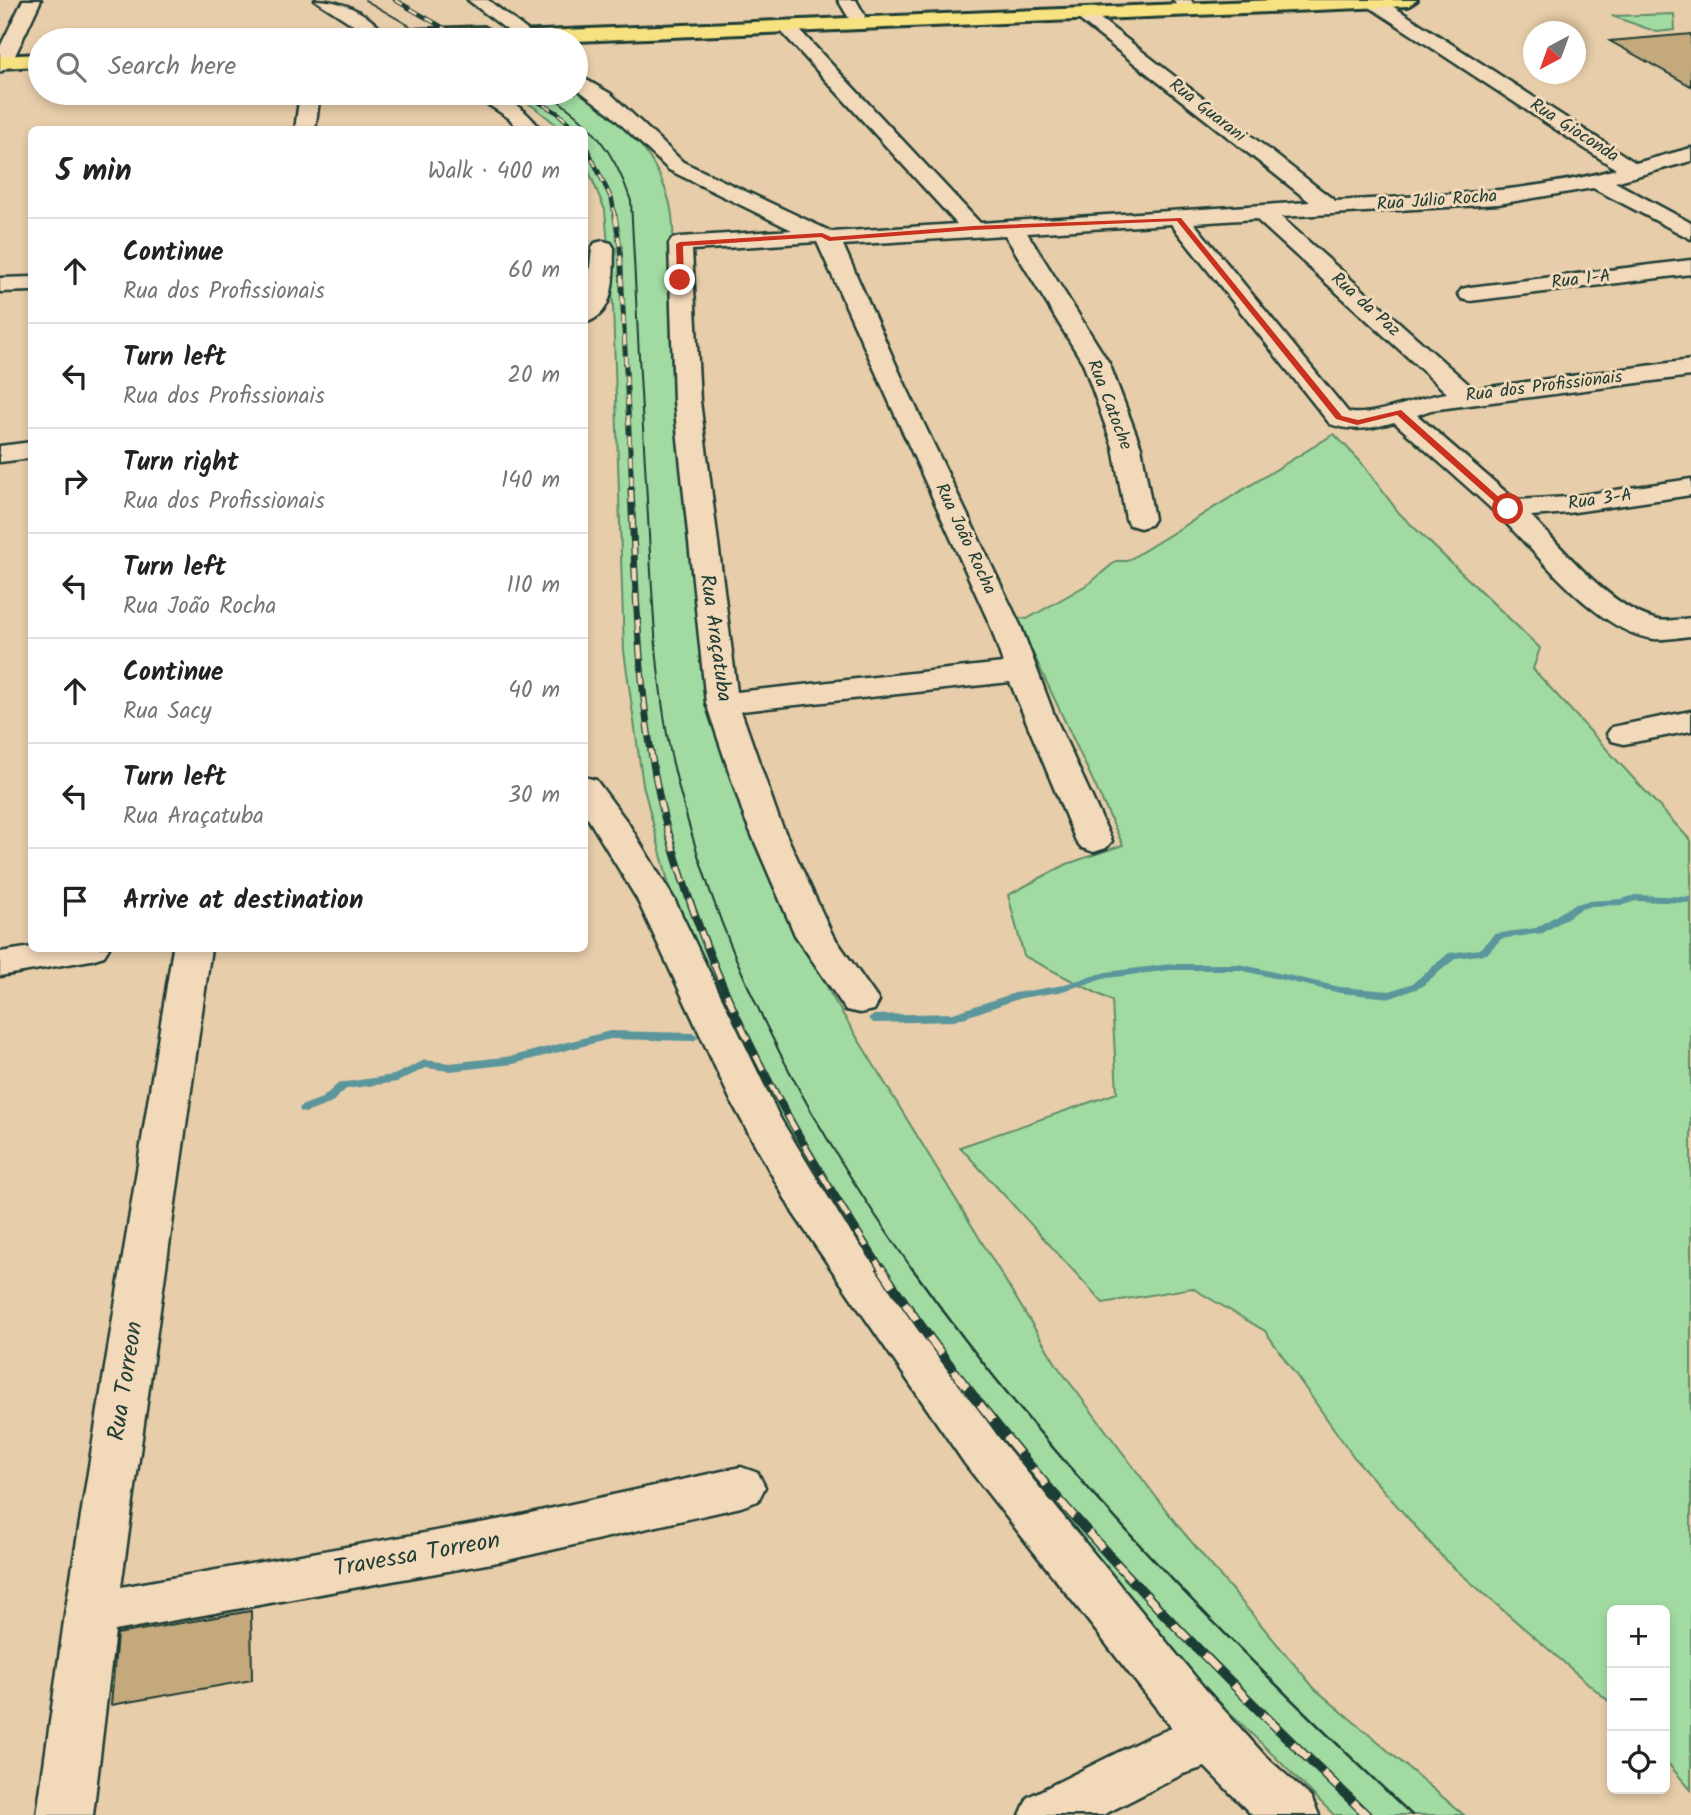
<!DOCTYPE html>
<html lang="en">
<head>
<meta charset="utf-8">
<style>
	:root { --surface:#fff; --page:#f6f6f6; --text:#222; --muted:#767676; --line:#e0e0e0 }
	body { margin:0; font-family:Kalam,sans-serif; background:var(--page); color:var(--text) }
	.controls { position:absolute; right:21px; bottom:21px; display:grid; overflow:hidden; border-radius:10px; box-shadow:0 4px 10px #0003 }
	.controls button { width:63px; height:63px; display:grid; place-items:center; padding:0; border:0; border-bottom:2px solid var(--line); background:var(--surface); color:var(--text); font:35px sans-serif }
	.compass { position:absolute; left:1523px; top:21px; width:63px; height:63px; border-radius:50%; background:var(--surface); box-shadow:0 4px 10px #0003; rotate:221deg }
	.stop { position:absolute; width:21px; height:21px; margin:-16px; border:5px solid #c8321e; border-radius:50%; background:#fff }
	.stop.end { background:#c8321e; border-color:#fff; box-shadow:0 2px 7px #0008 }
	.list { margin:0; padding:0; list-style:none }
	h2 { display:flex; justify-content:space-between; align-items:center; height:91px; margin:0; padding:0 28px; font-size:30px }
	h2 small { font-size:23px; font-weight:400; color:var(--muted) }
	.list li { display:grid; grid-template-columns:46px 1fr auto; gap:21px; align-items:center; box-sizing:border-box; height:105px; padding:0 28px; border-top:2px solid var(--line) }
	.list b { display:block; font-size:26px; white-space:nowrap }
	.list p { margin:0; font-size:23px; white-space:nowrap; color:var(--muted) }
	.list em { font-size:23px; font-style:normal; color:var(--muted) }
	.icon { flex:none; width:38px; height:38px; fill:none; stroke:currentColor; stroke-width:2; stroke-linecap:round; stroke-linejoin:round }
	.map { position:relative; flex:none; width:1691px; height:1815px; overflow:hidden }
	.search { position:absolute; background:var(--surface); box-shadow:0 4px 10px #0003; left:28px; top:28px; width:560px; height:77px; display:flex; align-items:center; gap:18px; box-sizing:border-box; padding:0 24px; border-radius:38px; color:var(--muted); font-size:26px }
	.panel { position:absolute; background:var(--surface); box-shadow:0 4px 10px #0003; left:28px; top:126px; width:560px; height:826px; border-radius:10px }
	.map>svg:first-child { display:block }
	.green { fill:#a1dba1; stroke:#608c6a; stroke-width:2 }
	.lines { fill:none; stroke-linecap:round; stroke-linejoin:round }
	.stream { fill:#5a969b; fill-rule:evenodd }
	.building { fill:#c4a97d; stroke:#1f3d34; stroke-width:2 }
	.minor-casing { stroke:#1f3d34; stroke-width:5 }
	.major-casing { stroke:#1f3d34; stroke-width:6 }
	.minor { fill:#f2d9ba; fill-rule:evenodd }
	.major { fill:#f7e281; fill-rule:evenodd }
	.tram-far1 { stroke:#1f3d34; stroke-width:2 }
	.tram { stroke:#1f3d34; stroke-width:2.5 }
	.rail-far4-casing { stroke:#1f3d34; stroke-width:4.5 }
	.rail-far3-casing { stroke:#1f3d34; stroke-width:5 }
	.rail-far2-casing { stroke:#1f3d34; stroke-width:7 }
	.rail-far1-casing { stroke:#1f3d34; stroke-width:8 }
	.rail-casing { stroke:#1f3d34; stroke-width:10 }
	.rail-far4 { stroke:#f2d9ba; stroke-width:2.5; stroke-dasharray:9; stroke-linecap:butt }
	.rail-far3 { stroke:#f2d9ba; stroke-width:3.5; stroke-dasharray:10; stroke-linecap:butt }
	.rail-far2 { stroke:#f2d9ba; stroke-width:4.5; stroke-dasharray:13; stroke-linecap:butt }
	.rail-far1 { stroke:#f2d9ba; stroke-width:5; stroke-dasharray:17; stroke-linecap:butt }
	.rail { stroke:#f2d9ba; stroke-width:7; stroke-dasharray:21; stroke-linecap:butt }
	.route { fill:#c8321e }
	.labels { text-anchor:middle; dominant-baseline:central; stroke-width:6; stroke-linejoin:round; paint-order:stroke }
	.far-street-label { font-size:18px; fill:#1f3d34; stroke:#f2d9ba }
	.street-label { font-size:21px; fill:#1f3d34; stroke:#f2d9ba }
	.near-street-label { font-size:24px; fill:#1f3d34; stroke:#f2d9ba }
</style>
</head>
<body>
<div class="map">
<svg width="1691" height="1815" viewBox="0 0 1691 1815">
	<rect width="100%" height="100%" fill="#e7cda9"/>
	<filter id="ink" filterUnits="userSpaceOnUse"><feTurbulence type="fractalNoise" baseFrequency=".0143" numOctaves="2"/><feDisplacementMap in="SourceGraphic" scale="14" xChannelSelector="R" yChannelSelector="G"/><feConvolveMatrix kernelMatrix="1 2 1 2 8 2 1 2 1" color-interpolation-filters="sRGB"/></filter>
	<g filter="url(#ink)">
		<!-- green -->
		<g class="green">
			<polygon points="1674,14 1675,30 1657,32 1612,16"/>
			<path d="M576,87C618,111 658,157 670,204C674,220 673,237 674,253L750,823L830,993L1058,1367L1178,1526L1315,1689L1464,1815H1334L1200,1683L1117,1594L804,1183L677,916L643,785L624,651L613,304L605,210L585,162L584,130L562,129L534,107L510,93H576Z"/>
			<polygon points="1334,434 1360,461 1399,513 1540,648 1533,669 1691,841 1691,1790 1665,1760 1665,1610 1612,1610 1612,1704 1446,1561 1353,1456 1265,1331 1192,1288 1103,1303 960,1147 1117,1093 1112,1001 1024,956 1008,895 1067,864 1123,845 1016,617 1027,619 1090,583 1116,561 1127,561"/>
		</g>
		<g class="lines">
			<!-- stream -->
			<g class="stream">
				<polygon points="1635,895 1691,897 1691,903 1636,901 1623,905 1592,906 1581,909 1543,933 1501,939 1487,954 1456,958 1421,987 1391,998 1340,993 1239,970 1171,970 1107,978 1059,992 1021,998 954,1021 874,1023 868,1019 874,1015 953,1013 1015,993 1058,986 1106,972 1171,964 1239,964 1340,987 1390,991 1413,983 1449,953 1480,949 1494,934 1536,928 1573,905 1587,901 1622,899"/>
				<polygon points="610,1031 693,1033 699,1037 693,1041 610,1039 513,1064 450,1071 426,1068 397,1082 346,1089 330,1104 305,1113 301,1112 299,1109 301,1106 322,1098 339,1083 394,1075 425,1060 450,1063 513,1056"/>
			</g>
		</g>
		<!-- building -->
		<g class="building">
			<polygon points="1691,34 1691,86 1610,41"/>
			<polygon points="251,1611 252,1680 111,1705 117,1634"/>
		</g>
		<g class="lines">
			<!-- minor casing -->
			<g class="minor-casing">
				<g id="minor">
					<polygon points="23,0 41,0 10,66 0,72 0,47"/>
					<path d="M315,0C344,0 373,15 389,40H371L366,33Z"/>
					<polygon points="468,0 488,0 536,37 534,40 520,40"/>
					<polygon points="838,0 856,0 865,16 862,20 850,20"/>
					<polygon points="1173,0 1191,0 1193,3 1184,8 1178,7"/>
					<path d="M1367,0H1383L1636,163L1691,148V161L1615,182L1691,223V239L1593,188L1498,204L1281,217L1474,389L1691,360V376L1431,410L1417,415L1515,500L1568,497L1691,479V495L1568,513L1531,516C1564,549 1610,609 1658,620C1668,622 1681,619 1691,618V636C1679,637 1665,640 1654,639C1596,632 1538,553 1497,514C1464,483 1428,453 1394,422C1370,429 1353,432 1330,424L1171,224L1027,233L1109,363L1141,447L1154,519L1150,525L1140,528L1130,525L1126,519L1113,447L1083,363L1005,235L843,245L901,376L1021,627L1054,715L1112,841L1106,848L1094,852L1082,848L1076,841L1010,682L741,711L779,819L832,934L879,1001L874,1010L860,1013L846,1010L795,935L745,819L706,703L674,401L669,244L672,239L680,237L792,230L669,170L609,113L576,88V74L611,94L683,162L832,232L957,224L780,30L777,26L780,22H792L980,223L1310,202L1077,18L1074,14L1083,9L1089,10L1335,201C1429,195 1526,194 1616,169L1368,6ZM1256,219L1447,393C1422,396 1369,419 1348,412L1194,223ZM817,242L991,627L1003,663L737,692L700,401L692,250Z"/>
					<polygon points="300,93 320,93 315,130 295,130"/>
					<path d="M470,93C501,92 523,105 541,130H519L509,118Z"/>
					<path d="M603,241L611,243L614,248C613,275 617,315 584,323L592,248L595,243Z"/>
					<polygon points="1691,260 1691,274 1470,301 1462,299 1458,294 1462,289 1470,287"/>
					<polygon points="32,277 32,291 0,292 0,278"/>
					<polygon points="32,442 32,458 0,462 0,446"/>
					<polygon points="1691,711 1691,731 1624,744 1612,741 1607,734 1612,727"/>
					<polygon points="584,777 596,780 628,823 674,899 780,1118 844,1223 999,1438 1206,1690 1266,1757 1311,1797 1319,1815 1252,1815 1205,1767 1183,1774 1103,1815 1020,1815 1028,1797 1151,1736 1172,1728 965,1464 793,1213 731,1101 637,899 584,812"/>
					<polygon points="32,947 32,948 109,948 104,956 91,960 0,976 0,952"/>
					<polygon points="173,948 211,948 121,1587 503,1519 741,1467 758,1473 765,1487 758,1501 741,1507 503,1561 115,1631 93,1815 37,1815 65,1614"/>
				</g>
			</g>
			<!-- major casing -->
			<g class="major-casing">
				<g id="major">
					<polygon points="1276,0 1417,0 1408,6 576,41 296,40 306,34 484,27 493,33"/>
					<polygon points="40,54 40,66 0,68 0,56"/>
				</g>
			</g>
			<!-- minor -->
			<use href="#minor" class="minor"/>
			<!-- major -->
			<use href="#major" class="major"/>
			<!-- tram-far1 -->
			<g class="tram-far1">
				<polyline points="365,0 434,40"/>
				<polyline points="523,93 528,96"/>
				<path d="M546,93C590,120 615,152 631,201C637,312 642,424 649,535C653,608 656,683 671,755C713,944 801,1113 913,1270"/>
			</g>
			<!-- tram -->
			<path class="tram" d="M912,1268C1055,1470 1232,1646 1412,1815"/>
			<!-- rail-far4 casing -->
			<g class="rail-far4-casing">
				<g id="rail-far4">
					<polyline points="395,0 465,40"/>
					<polyline points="528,96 558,113 576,130"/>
					<polyline points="584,142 612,200 615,218"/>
				</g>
			</g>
			<!-- rail-far3 casing -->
			<g class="rail-far3-casing">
				<polyline id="rail-far3" points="615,216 620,247 632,492"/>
			</g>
			<!-- rail-far2 casing -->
			<g class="rail-far2-casing">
				<path id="rail-far2" d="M631,490C637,605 638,724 669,836"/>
			</g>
			<!-- rail-far1 casing -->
			<g class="rail-far1-casing">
				<path id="rail-far1" d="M669,834C713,994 792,1133 882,1270"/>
			</g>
			<!-- rail casing -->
			<g class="rail-casing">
				<path id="rail" d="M881,1268C1016,1472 1191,1647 1367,1815"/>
			</g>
			<!-- rail-far4 -->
			<use href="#rail-far4" class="rail-far4"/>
			<!-- rail-far3 -->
			<use href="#rail-far3" class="rail-far3"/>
			<!-- rail-far2 -->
			<use href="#rail-far2" class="rail-far2"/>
			<!-- rail-far1 -->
			<use href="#rail-far1" class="rail-far1"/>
			<!-- rail -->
			<use href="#rail" class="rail"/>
		</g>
	</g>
	<!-- route -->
	<polygon class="route" points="1181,218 1342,416 1358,420 1401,410 1511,508 1511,511 1505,511 1397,415 1357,425 1336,419 1177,221 973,230 829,241 821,237 683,246 684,280 680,282 677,280 676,244 680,242 822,233 831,237 973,226"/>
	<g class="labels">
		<!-- far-street labels -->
		<g class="far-street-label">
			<text transform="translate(1207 111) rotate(38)">Rua Guarani</text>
			<text transform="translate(1574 131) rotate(33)">Rua Gioconda</text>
			<text transform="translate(1437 201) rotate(-4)">Rua Júlio Rocha</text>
			<text transform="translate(1581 280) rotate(-7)">Rua 1-A</text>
			<text transform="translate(1365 305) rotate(42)">Rua da Paz</text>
			<text transform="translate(1544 387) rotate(-7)">Rua dos Profissionais</text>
			<text transform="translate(1109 405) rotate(69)">Rua Catoche</text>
			<text transform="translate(1600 500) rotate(-8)">Rua 3-A</text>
			<text transform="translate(965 539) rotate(65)">Rua João Rocha</text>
		</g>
		<!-- street labels -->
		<g class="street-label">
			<text transform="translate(715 638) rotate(82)">Rua Araçatuba</text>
		</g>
		<!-- near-street labels -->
		<g class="near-street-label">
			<text transform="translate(126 1381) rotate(-81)">Rua Torreon</text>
			<text transform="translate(417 1555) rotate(-10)">Travessa Torreon</text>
		</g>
	</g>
</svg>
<div class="controls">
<button>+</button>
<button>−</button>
<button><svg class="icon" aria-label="locate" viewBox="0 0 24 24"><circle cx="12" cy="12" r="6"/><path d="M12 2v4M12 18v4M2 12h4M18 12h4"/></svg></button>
</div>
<svg class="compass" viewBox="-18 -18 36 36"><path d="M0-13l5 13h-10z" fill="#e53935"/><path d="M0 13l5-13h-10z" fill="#767676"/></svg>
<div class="stop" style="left:1508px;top:509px"></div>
<div class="stop end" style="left:680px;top:280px"></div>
<div class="search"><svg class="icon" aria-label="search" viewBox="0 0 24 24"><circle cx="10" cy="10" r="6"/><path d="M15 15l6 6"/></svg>Search here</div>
<section class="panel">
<h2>5 min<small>Walk · 400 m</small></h2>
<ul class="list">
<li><svg class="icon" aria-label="ahead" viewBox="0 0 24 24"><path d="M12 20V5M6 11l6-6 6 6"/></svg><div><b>Continue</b><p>Rua dos Profissionais</p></div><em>60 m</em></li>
<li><svg class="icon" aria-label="left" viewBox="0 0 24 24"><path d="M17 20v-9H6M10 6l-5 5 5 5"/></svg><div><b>Turn left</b><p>Rua dos Profissionais</p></div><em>20 m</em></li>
<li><svg class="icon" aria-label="right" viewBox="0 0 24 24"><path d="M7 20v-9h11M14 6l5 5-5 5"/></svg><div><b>Turn right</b><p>Rua dos Profissionais</p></div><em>140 m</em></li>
<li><svg class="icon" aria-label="left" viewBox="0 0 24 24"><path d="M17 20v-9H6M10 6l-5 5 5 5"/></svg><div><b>Turn left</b><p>Rua João Rocha</p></div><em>110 m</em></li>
<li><svg class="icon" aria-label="ahead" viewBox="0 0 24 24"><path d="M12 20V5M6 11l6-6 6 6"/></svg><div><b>Continue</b><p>Rua Sacy</p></div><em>40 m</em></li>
<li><svg class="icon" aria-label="left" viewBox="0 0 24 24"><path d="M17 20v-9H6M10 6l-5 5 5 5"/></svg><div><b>Turn left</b><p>Rua Araçatuba</p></div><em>30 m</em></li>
<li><svg class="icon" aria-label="arrive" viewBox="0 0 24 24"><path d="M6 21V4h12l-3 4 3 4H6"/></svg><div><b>Arrive at destination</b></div></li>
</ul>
</section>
</div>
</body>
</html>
